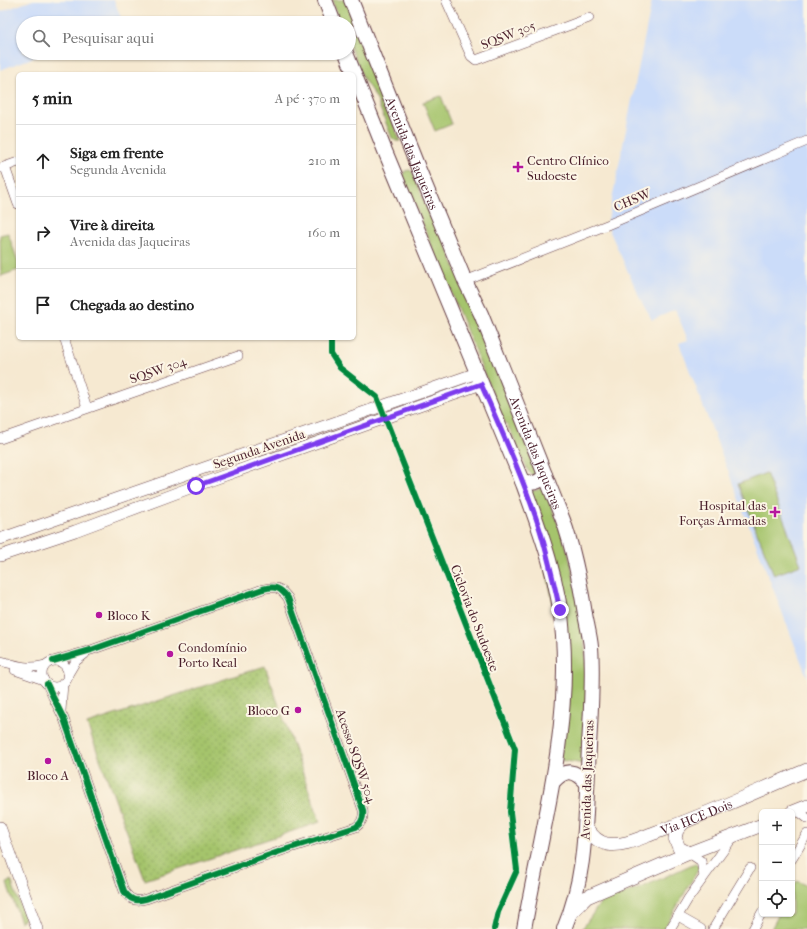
<!DOCTYPE html>
<html lang="pt">
<head>
<meta charset="utf-8">
<style>
	:root { --surface:#fff; --page:#f6f6f6; --text:#222; --muted:#767676; --line:#e0e0e0 }
	body { margin:0; font-family:"IM FELL French Canon",serif; background:var(--page); color:var(--text) }
	.controls { position:absolute; right:12px; bottom:12px; display:grid; overflow:hidden; border-radius:6px; box-shadow:0 1px 3px #0004 }
	.controls button { width:36px; height:36px; display:grid; place-items:center; padding:0; border:0; border-bottom:1px solid var(--line); background:var(--surface); color:var(--text); font:20px sans-serif }
	.stop { position:absolute; width:12px; height:12px; margin:-9px; border:3px solid #7c3aed; border-radius:50%; background:#fff }
	.stop.end { background:#7c3aed; border-color:#fff; box-shadow:0 1px 4px #0008 }
	.list { margin:0; padding:0; list-style:none }
	h2 { display:flex; justify-content:space-between; align-items:center; height:52px; margin:0; padding:0 16px; font-size:17px }
	h2 small { font-size:13px; font-weight:400; color:var(--muted) }
	.list li { display:grid; grid-template-columns:26px 1fr auto; gap:12px; align-items:center; box-sizing:border-box; height:72px; padding:0 16px; border-top:1px solid var(--line) }
	.list b { display:block; font-size:15px; white-space:nowrap }
	.list p { margin:0; font-size:13px; white-space:nowrap; color:var(--muted) }
	.list em { font-size:13px; font-style:normal; color:var(--muted) }
	.icon { flex:none; width:22px; height:22px; fill:none; stroke:currentColor; stroke-width:2; stroke-linecap:round; stroke-linejoin:round }
	.map { position:relative; flex:none; width:807px; height:929px; overflow:hidden }
	.search { position:absolute; background:var(--surface); box-shadow:0 1px 3px #0004; left:16px; top:16px; width:340px; height:44px; display:flex; align-items:center; gap:10px; box-sizing:border-box; padding:0 14px; border-radius:22px; color:var(--muted); font-size:15px }
	.panel { position:absolute; background:var(--surface); box-shadow:0 1px 3px #0004; left:16px; top:72px; width:340px; height:268px; border-radius:6px }
	.map>svg:first-child { display:block }
	.built { fill:#cbdcf9 }
	.grass { fill:#a5c46c; stroke:#78724c }
	.park { fill:url(#park-dots); stroke:#78724c }
	.lines { fill:none; stroke-linecap:round; stroke-linejoin:round }
	.minor-casing { stroke:#643d44; stroke-width:10 }
	.tertiary-casing { stroke:#643d44; stroke-width:12 }
	.secondary-casing { stroke:#643d44; stroke-width:14 }
	.primary-casing { stroke:#643d44; stroke-width:16 }
	.minor { stroke:#fff; stroke-width:9 }
	.tertiary { stroke:#fff; stroke-width:11 }
	.secondary { stroke:#fff; stroke-width:13 }
	.primary { stroke:#fff; stroke-width:14 }
	.cycleway-casing { stroke:#fcf5e5; stroke-width:8 }
	.cycleway { stroke:#00873e; stroke-width:6 }
	.route { stroke:#7c3aed; stroke-width:5 }
	.poi-dot { fill:#b5179e; stroke:#fcf5e5; stroke-width:1.5 }
	.labels { text-anchor:middle; dominant-baseline:central; stroke-width:4; stroke-linejoin:round; paint-order:stroke }
	.street-label { font-size:13px; fill:#4a1f2b; stroke:#fcf5e5 }
	.poi-label { font-size:13px; fill:#4a1f2b; stroke:#fcf5e5; text-anchor:start }
</style>
</head>
<body>
<div class="map">
<svg width="807" height="929" viewBox="0 0 807 929">
	<defs>
		<pattern id="park-dots" width="8" height="8" patternUnits="userSpaceOnUse"><rect width="8" height="8" fill="#a5c46c"/><path d="M2 2h.1M6 6h.1" fill="none" stroke="#889f59" stroke-width="1.8" stroke-linecap="round"/></pattern>
	</defs>
	<rect width="100%" height="100%" fill="#fcf5e5"/>
	<filter id="ink" filterUnits="userSpaceOnUse"><feTurbulence type="fractalNoise" baseFrequency=".025" numOctaves="2"/><feDisplacementMap in="SourceGraphic" scale="8" xChannelSelector="R" yChannelSelector="G"/><feConvolveMatrix kernelMatrix="1 2 1 2 8 2 1 2 1" color-interpolation-filters="sRGB"/></filter>
	<filter id="wash" filterUnits="userSpaceOnUse"><feTurbulence type="fractalNoise" baseFrequency=".012" numOctaves="4" result="noise"/><feDisplacementMap in="SourceGraphic" scale="16" xChannelSelector="R" yChannelSelector="G"/><feGaussianBlur stdDeviation="0.9" result="paint"/><feColorMatrix in="noise" values="0 0 0 0 0 0 0 0 0 0 0 0 0 0 0 0 0 1.4 0 .05"/><feComposite in="paint" operator="in"/></filter>
	<g filter="url(#wash)">
		<rect width="100%" height="100%" fill="#f6e9d1"/>
		<!-- built -->
		<g class="built">
			<polygon points="33,0 114,0 123,23 23,23 23,53 46,53 0,70 0,12"/>
			<polygon points="652,0 807,0 807,677 679,343 688,340 678,316 675,310 652,320 638,294 607,225"/>
		</g>
		<!-- grass -->
		<g class="grass">
			<polygon points="332,0 347,0 400,141 396,141 392,138 376,98 363,78 349,43 349,23 341,23"/>
			<polygon points="441,96 452,124 435,131 423,102"/>
			<polygon points="410,170 413,173 428,212 441,232 538,473 535,476 532,475 528,471 512,434 503,419 403,176 405,171"/>
			<polygon points="8,233 18,262 18,270 1,276 0,235"/>
			<polygon points="766,473 801,565 774,575 738,484"/>
			<polygon points="544,486 568,552 582,615 587,674 584,764 560,760 569,686 531,491 538,490"/>
			<polygon points="695,863 699,868 664,929 582,929 601,902 643,887"/>
			<polygon points="11,880 25,918 21,922 7,884 8,882"/>
			<polygon points="797,881 807,886 807,929 771,929 779,914 792,914 792,889"/>
		</g>
		<!-- park -->
		<polygon class="park" points="265,666 320,822 145,880 87,724"/>
	</g>
	<g filter="url(#ink)">
		<g class="lines">
			<!-- minor casing -->
			<g class="minor-casing">
				<g id="minor">
					<polyline points="446,0 471,56 476,60 589,18"/>
					<polyline points="5,167 18,204"/>
					<polyline points="1,168 18,162"/>
					<polyline points="465,281 607,225 807,141"/>
					<polyline points="64,338 87,408"/>
					<polyline points="0,439 238,356"/>
					<path d="M0,661C19,665 25,670 45,665"/>
					<circle cx="55" cy="674" r="13"/>
					<polyline points="15,670 44,680"/>
					<polyline points="67,676 76,661 85,654"/>
					<path d="M47,684L53,697L64,719L124,891C130,900 136,902 146,899L281,851L356,827C362,823 364,818 363,810L288,598C280,587 275,586 263,589L91,650L53,661"/>
					<polyline points="61,711 63,683"/>
					<polyline points="797,810 807,818"/>
					<polyline points="689,853 701,861 704,876"/>
					<polyline points="792,859 807,834"/>
					<polyline points="678,916 701,929"/>
					<polyline points="670,929 688,899 733,837"/>
					<polyline points="713,929 750,868"/>
					<polyline points="753,929 762,912"/>
				</g>
			</g>
			<!-- tertiary casing -->
			<g class="tertiary-casing">
				<g id="tertiary">
					<polyline points="0,539 477,373"/>
					<polyline points="0,556 75,531 195,486 481,384"/>
					<polyline points="0,827 37,929"/>
				</g>
			</g>
			<!-- secondary casing -->
			<g class="secondary-casing">
				<g id="secondary">
					<polyline points="792,812 807,806"/>
					<polyline points="684,822 677,830 675,838 679,848 689,853"/>
					<path id="s1" d="M586,828C592,835 597,842 607,844C624,847 642,837 657,832C708,814 757,791 807,770"/>
					<polyline points="570,914 587,897 689,853 762,825"/>
				</g>
			</g>
			<!-- primary casing -->
			<g class="primary-casing">
				<g id="primary">
					<polyline points="325,0 334,23"/>
					<path id="s2" d="M351,0L419,170L465,281L481,314L563,520C574,551 580,582 585,614C587,625 590,636 591,647C594,688 589,730 588,771C585,827 586,876 564,929"/>
					<path d="M346,53L385,151L522,481C540,530 560,583 563,636C570,735 541,832 524,929"/>
					<path d="M522,481C532,484 538,484 545,475"/>
					<path d="M553,782C566,768 575,770 587,783"/>
				</g>
			</g>
			<!-- minor -->
			<use href="#minor" class="minor"/>
			<!-- tertiary -->
			<use href="#tertiary" class="tertiary"/>
			<!-- secondary -->
			<use href="#secondary" class="secondary"/>
			<!-- primary -->
			<use href="#primary" class="primary"/>
			<!-- cycleway casing -->
			<g class="cycleway-casing">
				<g id="cycleway">
					<polyline points="331,338 331,354 340,368 377,397 515,749 510,812 517,870 498,912 494,929"/>
					<path d="M47,684L53,697L64,719L124,891C130,900 136,902 146,899L281,851L356,827C362,823 364,818 363,810L288,598C280,587 275,586 263,589L91,650L53,661"/>
				</g>
			</g>
			<!-- cycleway -->
			<use href="#cycleway" class="cycleway"/>
		</g>
	</g>
	<g class="lines" filter="url(#ink)">
		<!-- route -->
		<path class="route" d="M196,486L481,384C502,432 524,480 540,530C548,556 554,583 560,610"/>
	</g>
	<!-- markers -->
	<g class="poi-dot">
		<path d="M516 161h4v4h4v4h-4v4h-4v-4h-4v-4h4z"/>
		<path d="M773 506h4v4h4v4h-4v4h-4v-4h-4v-4h4z"/>
		<circle cx="99" cy="615" r="4"/>
		<circle cx="170" cy="654" r="4"/>
		<circle cx="298" cy="710" r="4"/>
		<circle cx="48" cy="761" r="4"/>
	</g>
	<g class="labels">
		<!-- street labels -->
		<g class="street-label">
			<text transform="translate(508 35) rotate(-21)">SQSW 305</text>
			<text stroke="none"><textPath href="#s2" startOffset="165">Avenida das Jaqueiras</textPath></text>
			<text transform="translate(632 200) rotate(-23)">CHSW</text>
			<text transform="translate(158 370) rotate(-19)">SQSW 304</text>
			<text transform="translate(259 449) rotate(-19)">Segunda Avenida</text>
			<text stroke="none"><textPath href="#s2" startOffset="489">Avenida das Jaqueiras</textPath></text>
			<text transform="translate(475 618) rotate(69)">Ciclovia do Sudoeste</text>
			<text transform="translate(356 756) rotate(71)">Acesso SQSW 504</text>
			<text transform="translate(587 780) rotate(-88)">Avenida das Jaqueiras</text>
			<text stroke="none"><textPath href="#s1" startOffset="121">Via HCE Dois</textPath></text>
		</g>
		<!-- poi labels -->
		<g class="poi-label">
			<text x="527" y="160">Centro Clínico<tspan x="527" dy="15">Sudoeste</tspan></text>
			<text x="766" y="505" text-anchor="end">Hospital das<tspan x="766" dy="15">Forças Armadas</tspan></text>
			<text x="107" y="615">Bloco K</text>
			<text x="178" y="647">Condomínio<tspan x="178" dy="15">Porto Real</tspan></text>
			<text x="290" y="710" text-anchor="end">Bloco G</text>
			<text x="48" y="775" text-anchor="middle">Bloco A</text>
		</g>
	</g>
</svg>
<div class="controls">
<button>+</button>
<button>−</button>
<button><svg class="icon" aria-label="locate" viewBox="0 0 24 24"><circle cx="12" cy="12" r="6"/><path d="M12 2v4M12 18v4M2 12h4M18 12h4"/></svg></button>
</div>
<div class="stop" style="left:196px;top:486px"></div>
<div class="stop end" style="left:560px;top:610px"></div>
<div class="search"><svg class="icon" aria-label="search" viewBox="0 0 24 24"><circle cx="10" cy="10" r="6"/><path d="M15 15l6 6"/></svg>Pesquisar aqui</div>
<section class="panel">
<h2>5 min<small>A pé · 370 m</small></h2>
<ul class="list">
<li><svg class="icon" aria-label="ahead" viewBox="0 0 24 24"><path d="M12 20V5M6 11l6-6 6 6"/></svg><div><b>Siga em frente</b><p>Segunda Avenida</p></div><em>210 m</em></li>
<li><svg class="icon" aria-label="right" viewBox="0 0 24 24"><path d="M7 20v-9h11M14 6l5 5-5 5"/></svg><div><b>Vire à direita</b><p>Avenida das Jaqueiras</p></div><em>160 m</em></li>
<li><svg class="icon" aria-label="arrive" viewBox="0 0 24 24"><path d="M6 21V4h12l-3 4 3 4H6"/></svg><div><b>Chegada ao destino</b></div></li>
</ul>
</section>
</div>
</body>
</html>
